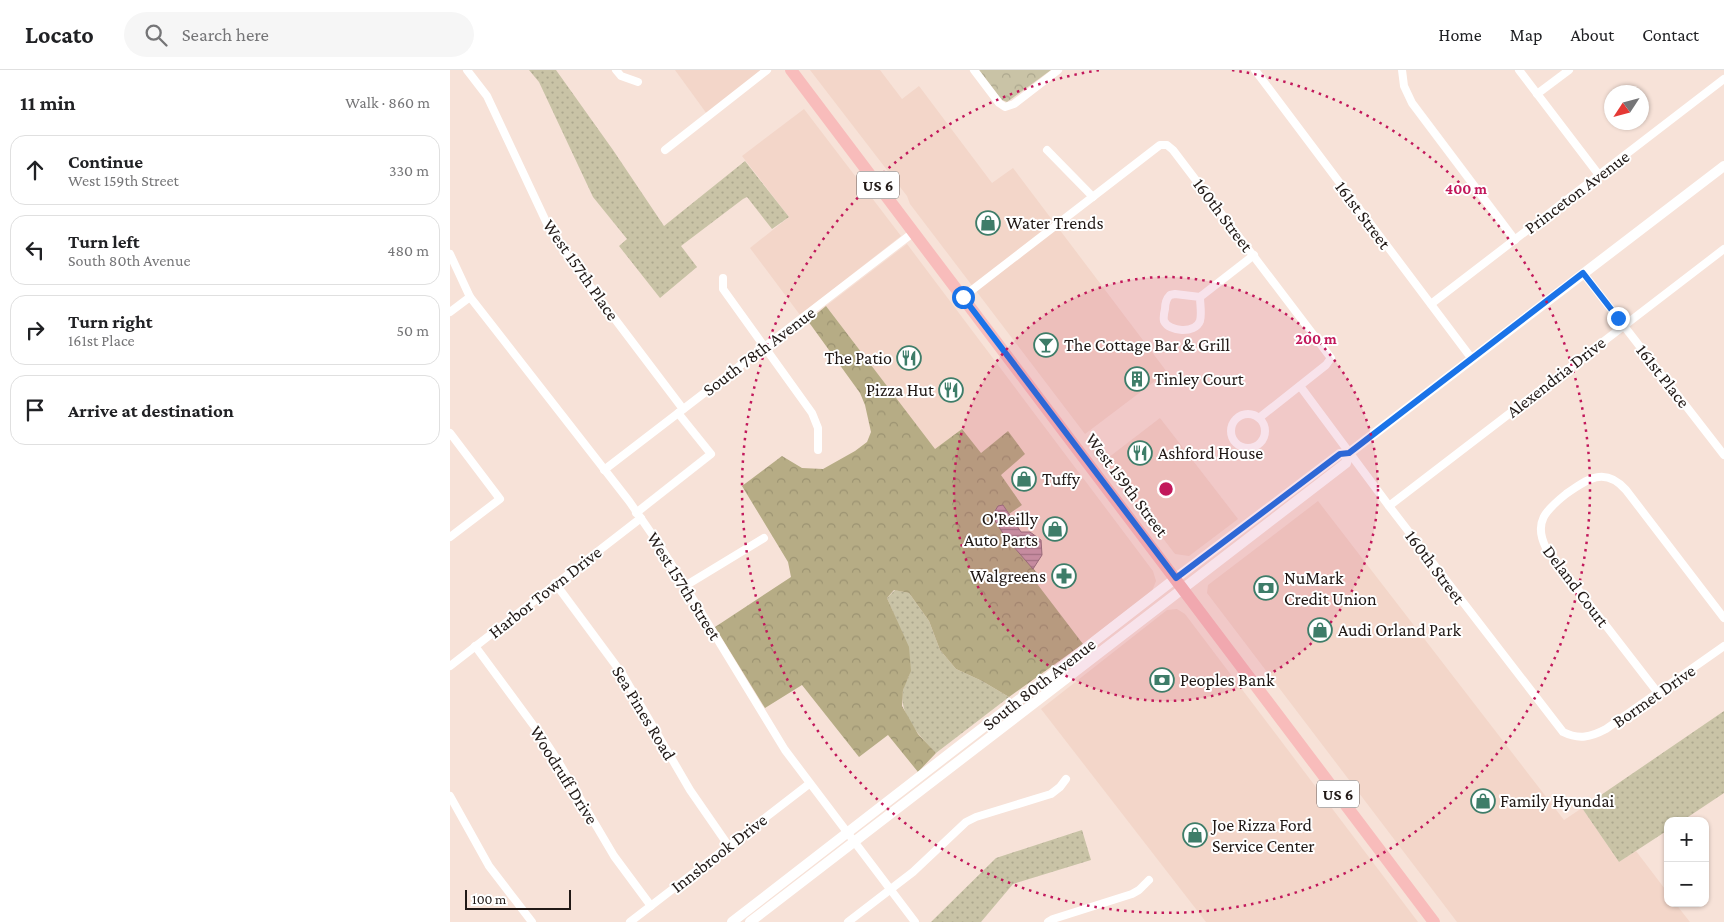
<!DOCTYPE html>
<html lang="en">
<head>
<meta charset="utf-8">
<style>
	:root { --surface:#fff; --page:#f6f6f6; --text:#202124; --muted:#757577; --line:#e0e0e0 }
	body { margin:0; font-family:"Crimson Pro",serif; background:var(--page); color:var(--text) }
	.controls { position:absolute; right:15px; bottom:15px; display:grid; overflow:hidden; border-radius:10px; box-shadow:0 1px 4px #0004 }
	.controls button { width:45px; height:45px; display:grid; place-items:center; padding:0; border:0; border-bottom:1px solid var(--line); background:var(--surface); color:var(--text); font:25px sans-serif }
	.compass { position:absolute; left:1154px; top:15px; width:45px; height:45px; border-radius:50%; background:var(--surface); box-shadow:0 1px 4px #0004; rotate:234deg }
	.scale { position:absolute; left:15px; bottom:12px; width:106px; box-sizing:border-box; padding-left:5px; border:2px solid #211916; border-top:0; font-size:14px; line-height:18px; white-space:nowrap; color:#211916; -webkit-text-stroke:4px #fff; paint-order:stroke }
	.stop { position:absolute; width:15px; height:15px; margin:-11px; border:4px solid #1a73e8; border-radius:50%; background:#fff }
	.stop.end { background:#1a73e8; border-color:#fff; box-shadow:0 1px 5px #0008 }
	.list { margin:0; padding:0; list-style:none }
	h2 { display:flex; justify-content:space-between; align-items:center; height:65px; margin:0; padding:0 20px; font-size:21px }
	h2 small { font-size:16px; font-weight:400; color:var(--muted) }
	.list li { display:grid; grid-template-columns:32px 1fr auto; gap:15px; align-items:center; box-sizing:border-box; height:70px; margin:0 10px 10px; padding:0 10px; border:1px solid var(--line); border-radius:15px }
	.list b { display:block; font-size:19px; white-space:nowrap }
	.list p { margin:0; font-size:16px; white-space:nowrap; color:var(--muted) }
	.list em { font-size:16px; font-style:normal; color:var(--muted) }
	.icon { flex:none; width:28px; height:28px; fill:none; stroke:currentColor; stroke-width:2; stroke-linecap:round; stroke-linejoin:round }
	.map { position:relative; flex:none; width:1274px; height:852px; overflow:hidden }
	header { display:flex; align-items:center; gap:30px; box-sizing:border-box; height:70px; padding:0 25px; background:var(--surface); border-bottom:1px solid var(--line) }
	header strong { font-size:24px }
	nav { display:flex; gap:28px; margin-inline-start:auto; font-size:18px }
	.search { width:350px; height:45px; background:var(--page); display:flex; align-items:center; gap:12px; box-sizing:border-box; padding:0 18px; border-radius:28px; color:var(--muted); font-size:19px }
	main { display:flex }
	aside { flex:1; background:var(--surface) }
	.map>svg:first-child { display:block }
	.built { fill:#f3d6c9 }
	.grass { fill:url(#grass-dots) }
	.forest { fill:url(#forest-crowns) }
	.park { fill:url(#park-crowns) }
	.water { fill:url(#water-rules); stroke:#94747d }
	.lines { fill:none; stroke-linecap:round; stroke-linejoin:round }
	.minor { stroke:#fff; stroke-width:8 }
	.tertiary { stroke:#fff; stroke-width:10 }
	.primary { stroke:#f8bcbb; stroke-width:12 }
	.route { stroke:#1a73e8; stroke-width:6 }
	.ring { fill:none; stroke:#c2185b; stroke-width:2.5; stroke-dasharray:2.5 5 }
	.labels { text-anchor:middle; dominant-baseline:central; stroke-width:4; stroke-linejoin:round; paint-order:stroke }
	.shield { fill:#fff; stroke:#645e5c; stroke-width:1 }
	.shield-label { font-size:16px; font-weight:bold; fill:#211916 }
	.street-label { font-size:18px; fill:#211916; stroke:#fff }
	.poi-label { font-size:18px; fill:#211916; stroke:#fff; text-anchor:start }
	.centre { fill:#c2185b; stroke:#fff; stroke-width:2.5 }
	.ring-label { font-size:15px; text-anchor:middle; font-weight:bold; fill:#c2185b; stroke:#fff; stroke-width:4; stroke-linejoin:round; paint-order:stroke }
</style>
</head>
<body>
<header>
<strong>Locato</strong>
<div class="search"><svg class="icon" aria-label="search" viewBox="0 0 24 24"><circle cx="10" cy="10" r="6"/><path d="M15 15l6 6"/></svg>Search here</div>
<nav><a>Home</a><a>Map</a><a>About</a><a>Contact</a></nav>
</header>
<main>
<aside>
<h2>11 min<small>Walk · 860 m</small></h2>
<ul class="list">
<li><svg class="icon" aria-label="ahead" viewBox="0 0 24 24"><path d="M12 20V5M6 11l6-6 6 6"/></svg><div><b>Continue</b><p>West 159th Street</p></div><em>330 m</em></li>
<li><svg class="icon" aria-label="left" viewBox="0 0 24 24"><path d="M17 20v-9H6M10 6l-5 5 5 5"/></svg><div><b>Turn left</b><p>South 80th Avenue</p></div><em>480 m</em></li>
<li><svg class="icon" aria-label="right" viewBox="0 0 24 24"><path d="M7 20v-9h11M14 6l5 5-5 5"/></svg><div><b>Turn right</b><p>161st Place</p></div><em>50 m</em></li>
<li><svg class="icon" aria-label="arrive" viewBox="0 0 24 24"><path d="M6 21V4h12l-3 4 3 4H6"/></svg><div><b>Arrive at destination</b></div></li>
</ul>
</aside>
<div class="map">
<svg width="1274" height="852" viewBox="0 0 1274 852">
	<defs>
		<pattern id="grass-dots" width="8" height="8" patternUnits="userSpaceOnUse" patternTransform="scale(1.25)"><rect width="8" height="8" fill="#c9c3a6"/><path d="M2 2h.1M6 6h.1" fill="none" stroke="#aca78e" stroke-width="1.8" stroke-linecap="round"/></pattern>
		<pattern id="forest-crowns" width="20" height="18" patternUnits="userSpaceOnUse" patternTransform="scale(1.25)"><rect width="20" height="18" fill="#b6ac85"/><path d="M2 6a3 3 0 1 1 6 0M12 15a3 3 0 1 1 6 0" fill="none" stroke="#9c9372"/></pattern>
		<pattern id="park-crowns" width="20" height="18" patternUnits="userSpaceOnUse" patternTransform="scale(1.25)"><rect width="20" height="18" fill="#c9c3a6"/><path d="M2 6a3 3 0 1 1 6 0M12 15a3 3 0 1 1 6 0" fill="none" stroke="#aca78e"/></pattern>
		<pattern id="water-rules" width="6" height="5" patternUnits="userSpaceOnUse" patternTransform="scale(1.25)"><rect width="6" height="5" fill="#c69ba9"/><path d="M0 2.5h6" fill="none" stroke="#a07e89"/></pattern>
	</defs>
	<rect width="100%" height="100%" fill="#f7e2d8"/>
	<!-- built -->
	<g class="built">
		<polygon points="225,0 311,0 257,44"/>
		<polygon points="360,0 430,0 452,29 469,16 542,113 563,98 717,302 635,364 460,134 457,126"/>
		<polygon points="354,39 451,166 350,245 300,178 339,147 292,86"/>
		<polygon points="457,174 703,501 706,511 702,521 633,574 585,511 589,505 583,499 592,485 571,463 559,444 572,435 551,405 558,361 531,383 485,380 376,236"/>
		<polygon points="710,348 788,449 739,486 725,484 654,391"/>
		<polygon points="868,431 1114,750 1132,738 1169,792 1186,781 1218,823 1218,833 1225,833 1240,852 1007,852 757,523 758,515"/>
		<polygon points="727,539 735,544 968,852 756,852 591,639 717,540"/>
	</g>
	<!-- grass -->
	<g class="grass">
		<polygon points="79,0 106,0 163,80 214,156 295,91 339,147 322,159 297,127 293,129 231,176 247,197 210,228 169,176 177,169 143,127 89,12"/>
		<path d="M445,520L459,523L479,551L490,580L506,599L532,611L559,627L486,683C471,667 448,645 453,620C454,613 461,606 460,598C457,576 446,548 437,528Z"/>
		<polygon points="1274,641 1274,723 1232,751 1218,751 1218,760 1169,792 1132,738"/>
		<polygon points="632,760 641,790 563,814 531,852 481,852 546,788"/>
	</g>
	<!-- forest -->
	<polygon class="forest" points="376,236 485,379 512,359 531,383 558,361 575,384 551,405 572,435 559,444 553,435 542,446 556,468 589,505 585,511 633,574 559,627 532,611 506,599 490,580 479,551 459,523 444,520 437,528 459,577 461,601 453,620 452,636 468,664 486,683 468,702 438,665 409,687 352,615 315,638 265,557 341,507 338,492 292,416 332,386 352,398 373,399 405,381 417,372 421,362 415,335 410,323 358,251"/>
	<!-- park -->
	<polygon class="park" points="529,0 601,0 557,32 552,30"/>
	<!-- water -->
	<polygon class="water" points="553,435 571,462 580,462 591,470 592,485 583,499 556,468 542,446 548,436"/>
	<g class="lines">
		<!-- minor -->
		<g class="minor">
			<polyline points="17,0 37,26 100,160 118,187 233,339"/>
			<polyline points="166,0 171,6 188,12"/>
			<polyline points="524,0 549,33 555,37 564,34 608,0"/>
			<polyline points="805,0 1022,289"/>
			<polyline points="952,0 954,16 962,33 1065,170"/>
			<polyline points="1069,0 1149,105"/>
			<polyline points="1087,24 1119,0"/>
			<polyline points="215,80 317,0"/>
			<polyline points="597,80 643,127"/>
			<polyline points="0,184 20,227 179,431 208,473 235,516 335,680 465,852"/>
			<polyline points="1133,203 1274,385"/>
			<polyline points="273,208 273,219 362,343 368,358 368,380"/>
			<polyline points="513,227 710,75 717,75 723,80 881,288 876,295 809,348"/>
			<path d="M750,227C750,234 752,244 750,251C745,264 719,262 714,251C713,247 714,243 715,239C715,233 716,229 720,225L725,224L750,227L804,185"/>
			<polyline points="981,234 1274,9"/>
			<polyline points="0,242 20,227"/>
			<path d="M850,316L939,436L1113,662C1129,670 1141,667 1156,659L1274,576"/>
			<circle cx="798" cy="361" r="17"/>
			<polyline points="0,363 50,429 0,467"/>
			<polyline points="154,400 464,162"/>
			<polyline points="939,436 1274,179"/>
			<polyline points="186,443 261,384 228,343"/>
			<polyline points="105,513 173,605 240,720 278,775"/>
			<polyline points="235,516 314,468"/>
			<polyline points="25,576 95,671 108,691 164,786 201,836"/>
			<polyline points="0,596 191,448"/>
			<path d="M1208,623L1096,478C1083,452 1096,440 1116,424C1137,409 1155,396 1176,420L1274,548"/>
			<polyline points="0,726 39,796 82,852"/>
			<polyline points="180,852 359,714"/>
			<polyline points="398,852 463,802 516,752 526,747 601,724 610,717 616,709"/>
			<polyline points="598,852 603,849 682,824 689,820 699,810"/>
		</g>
		<!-- tertiary -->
		<g class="tertiary">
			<polyline points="282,852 726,508 890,384 899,383 1274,96"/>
			<polyline points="300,852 896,393 899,383"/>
		</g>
		<!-- primary -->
		<polyline class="primary" points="341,0 984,852"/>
	</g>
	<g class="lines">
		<!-- route -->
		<polyline class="route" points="513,227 726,508 890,384 899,383 1133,203 1168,248"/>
	</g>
	<!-- distance rings -->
	<circle cx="716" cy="419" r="212" fill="#c2185b" fill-opacity=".12"/>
	<g class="ring">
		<circle cx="716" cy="419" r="212"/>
		<path d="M782 0A424 424 0 1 1 650 0"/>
	</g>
	<!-- icons -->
	<defs>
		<g id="shop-ring" transform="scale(1.25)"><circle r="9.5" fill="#fff" stroke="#3e7d69" stroke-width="1.5"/><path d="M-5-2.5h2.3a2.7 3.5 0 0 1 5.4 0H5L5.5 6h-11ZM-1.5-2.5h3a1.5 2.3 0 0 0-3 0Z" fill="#3e7d69"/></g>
		<g id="bar-ring" transform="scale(1.25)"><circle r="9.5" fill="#fff" stroke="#3e7d69" stroke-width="1.5"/><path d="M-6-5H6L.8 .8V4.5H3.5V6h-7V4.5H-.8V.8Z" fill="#3e7d69"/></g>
		<g id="restaurant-ring" transform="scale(1.25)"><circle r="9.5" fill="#fff" stroke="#3e7d69" stroke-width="1.5"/><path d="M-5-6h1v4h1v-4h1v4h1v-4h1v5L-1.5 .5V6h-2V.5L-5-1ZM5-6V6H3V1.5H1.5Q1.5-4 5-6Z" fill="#3e7d69"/></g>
		<g id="building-ring" transform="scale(1.25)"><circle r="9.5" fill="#fff" stroke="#3e7d69" stroke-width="1.5"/><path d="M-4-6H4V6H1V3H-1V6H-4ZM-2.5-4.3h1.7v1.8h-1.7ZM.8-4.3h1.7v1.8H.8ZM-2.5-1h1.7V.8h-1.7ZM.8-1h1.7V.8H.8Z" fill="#3e7d69"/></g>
		<g id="pharmacy-ring" transform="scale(1.25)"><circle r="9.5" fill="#fff" stroke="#3e7d69" stroke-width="1.5"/><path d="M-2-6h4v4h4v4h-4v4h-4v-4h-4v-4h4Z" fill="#3e7d69"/></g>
		<g id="bank-ring" transform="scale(1.25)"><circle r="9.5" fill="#fff" stroke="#3e7d69" stroke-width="1.5"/><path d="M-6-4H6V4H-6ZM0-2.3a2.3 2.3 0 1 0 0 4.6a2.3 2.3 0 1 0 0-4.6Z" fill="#3e7d69"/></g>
	</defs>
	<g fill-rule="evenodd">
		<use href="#shop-ring" x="538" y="153"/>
		<use href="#bar-ring" x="596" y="275"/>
		<use href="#restaurant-ring" x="459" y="288"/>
		<use href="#building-ring" x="687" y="309"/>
		<use href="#restaurant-ring" x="501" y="320"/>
		<use href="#restaurant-ring" x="690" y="383"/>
		<use href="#shop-ring" x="574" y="409"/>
		<use href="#shop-ring" x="605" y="459"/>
		<use href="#pharmacy-ring" x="614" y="506"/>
		<use href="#bank-ring" x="816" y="518"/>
		<use href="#shop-ring" x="870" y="560"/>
		<use href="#bank-ring" x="712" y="610"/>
		<use href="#shop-ring" x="1033" y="731"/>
		<use href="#shop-ring" x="745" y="765"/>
	</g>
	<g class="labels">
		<!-- shield labels -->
		<g class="shield">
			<rect x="407" y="101.5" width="42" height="27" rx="4"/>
			<rect x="867" y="710.5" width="42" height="27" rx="4"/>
		</g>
		<g class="shield-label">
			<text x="428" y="115">US 6</text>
			<text x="888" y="724">US 6</text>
		</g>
		<!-- street labels -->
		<g class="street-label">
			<text transform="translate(1127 122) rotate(-37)">Princeton Avenue</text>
			<text transform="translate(773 145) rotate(53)">160th Street</text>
			<text transform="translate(913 145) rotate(53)">161st Street</text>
			<text transform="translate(131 200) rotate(55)">West 157th Place</text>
			<text transform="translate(309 281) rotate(-37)">South 78th Avenue</text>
			<text transform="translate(1213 306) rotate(52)">161st Place</text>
			<text transform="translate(1106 307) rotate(-38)">Alexendria Drive</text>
			<text transform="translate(677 415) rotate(53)">West 159th Street</text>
			<text transform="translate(985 497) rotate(53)">160th Street</text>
			<text transform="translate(234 516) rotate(58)">West 157th Street</text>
			<text transform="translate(1126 516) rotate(53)">Deland Court</text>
			<text transform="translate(95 522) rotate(-38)">Harbor Town Drive</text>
			<text transform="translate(589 614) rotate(-38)">South 80th Avenue</text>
			<text transform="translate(1204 626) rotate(-35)">Bormet Drive</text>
			<text transform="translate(194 643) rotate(59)">Sea Pines Road</text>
			<text transform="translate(114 705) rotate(58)">Woodruff Drive</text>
			<text transform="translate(269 783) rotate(-38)">Innsbrook Drive</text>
		</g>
		<!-- poi labels -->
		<g class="poi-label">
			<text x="556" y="153">Water Trends</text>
			<text x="614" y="275">The Cottage Bar &amp; Grill</text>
			<text x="442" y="288" text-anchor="end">The Patio</text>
			<text x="704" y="309">Tinley Court</text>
			<text x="484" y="320" text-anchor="end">Pizza Hut</text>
			<text x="708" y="383">Ashford House</text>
			<text x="592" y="409">Tuffy</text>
			<text x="588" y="449" text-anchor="end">O'Reilly<tspan x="588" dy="21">Auto Parts</tspan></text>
			<text x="596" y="506" text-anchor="end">Walgreens</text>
			<text x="834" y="508">NuMark<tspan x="834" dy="21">Credit Union</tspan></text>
			<text x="888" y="560">Audi Orland Park</text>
			<text x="730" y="610">Peoples Bank</text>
			<text x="1050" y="731">Family Hyundai</text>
			<text x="762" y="755">Joe Rizza Ford<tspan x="762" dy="21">Service Center</tspan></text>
		</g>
	</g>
	<circle cx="716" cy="419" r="8" class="centre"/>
	<g class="ring-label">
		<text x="1016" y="124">400 m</text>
		<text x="866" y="274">200 m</text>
	</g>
</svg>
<div class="controls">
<button>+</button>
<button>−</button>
</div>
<svg class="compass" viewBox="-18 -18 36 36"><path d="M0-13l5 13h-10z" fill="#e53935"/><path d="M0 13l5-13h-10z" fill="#757577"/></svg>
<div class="scale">100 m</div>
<div class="stop" style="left:513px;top:227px"></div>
<div class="stop end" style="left:1168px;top:248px"></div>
</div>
</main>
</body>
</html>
